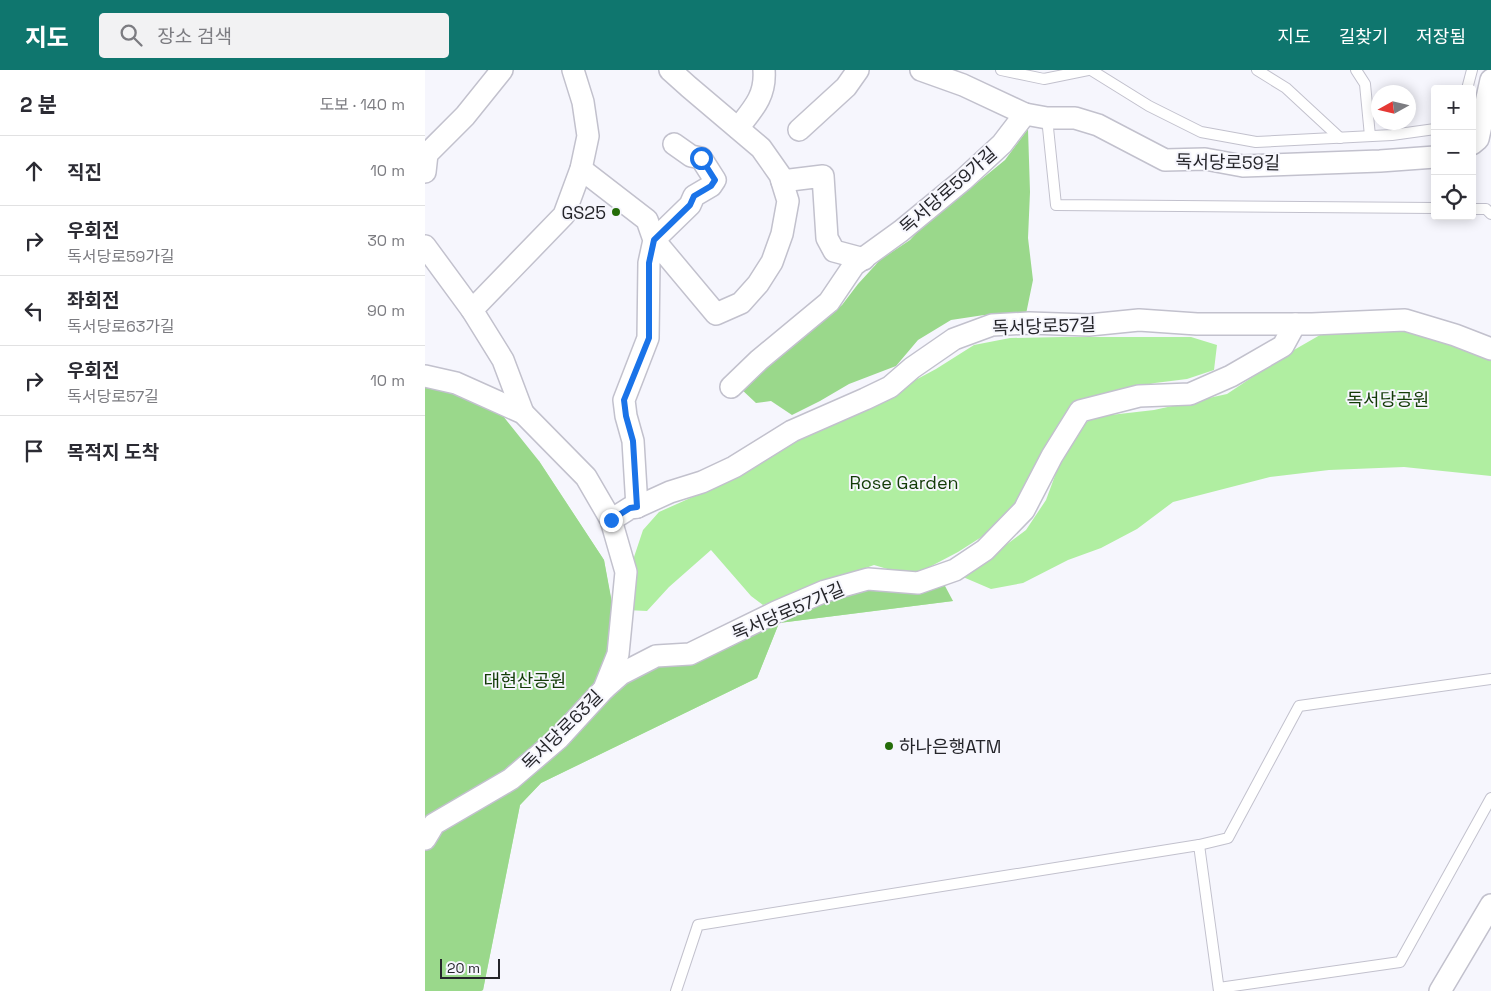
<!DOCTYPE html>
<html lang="ko">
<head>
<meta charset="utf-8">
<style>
	:root { --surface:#fff; --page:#f2f2f3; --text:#2b2b33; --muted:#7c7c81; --line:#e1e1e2; --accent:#0f766e }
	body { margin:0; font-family:"Space Grotesk","Noto Sans KR",sans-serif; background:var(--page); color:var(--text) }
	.controls { position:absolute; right:15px; top:15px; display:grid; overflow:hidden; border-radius:5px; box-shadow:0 2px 12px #0003 }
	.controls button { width:45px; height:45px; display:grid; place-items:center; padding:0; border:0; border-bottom:1px solid var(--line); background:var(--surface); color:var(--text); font:25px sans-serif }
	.compass { position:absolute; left:946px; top:15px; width:45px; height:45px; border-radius:50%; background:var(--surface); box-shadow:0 2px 12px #0003; rotate:262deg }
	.scale { position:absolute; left:15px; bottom:12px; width:60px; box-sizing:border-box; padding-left:5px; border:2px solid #25252a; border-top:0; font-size:14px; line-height:18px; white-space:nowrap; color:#25252a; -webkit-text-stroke:4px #f6f6fd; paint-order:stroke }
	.stop { position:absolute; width:15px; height:15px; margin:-11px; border:4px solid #1a73e8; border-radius:50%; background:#fff }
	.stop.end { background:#1a73e8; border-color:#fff; box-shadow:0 1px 5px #0008 }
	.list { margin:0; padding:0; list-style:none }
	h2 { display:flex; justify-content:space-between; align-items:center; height:65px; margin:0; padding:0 20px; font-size:21px }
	h2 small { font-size:16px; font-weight:400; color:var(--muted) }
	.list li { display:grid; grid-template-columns:32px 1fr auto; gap:15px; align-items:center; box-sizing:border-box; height:70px; padding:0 20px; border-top:1px solid var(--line) }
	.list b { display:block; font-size:19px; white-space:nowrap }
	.list p { margin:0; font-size:16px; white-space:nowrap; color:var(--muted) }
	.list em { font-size:16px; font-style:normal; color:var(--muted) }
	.icon { flex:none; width:28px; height:28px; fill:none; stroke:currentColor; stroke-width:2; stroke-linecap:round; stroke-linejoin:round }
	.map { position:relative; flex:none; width:1066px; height:921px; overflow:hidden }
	header { display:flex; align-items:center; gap:30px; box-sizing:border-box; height:70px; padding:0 25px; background:var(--accent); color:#fff }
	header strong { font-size:24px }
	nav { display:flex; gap:28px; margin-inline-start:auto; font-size:18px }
	.search { width:350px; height:45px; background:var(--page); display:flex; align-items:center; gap:12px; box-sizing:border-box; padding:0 18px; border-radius:5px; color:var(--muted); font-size:19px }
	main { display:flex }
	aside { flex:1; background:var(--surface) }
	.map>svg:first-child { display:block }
	.green { fill:#b0eea1 }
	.forest { fill:#9ad88b }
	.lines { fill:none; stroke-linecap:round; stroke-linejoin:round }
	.service-casing { stroke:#c2c1cd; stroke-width:12 }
	.minor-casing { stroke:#c2c1cd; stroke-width:24 }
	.service { stroke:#fff; stroke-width:10 }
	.minor { stroke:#fff; stroke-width:21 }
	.route { stroke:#1a73e8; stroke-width:6 }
	.poi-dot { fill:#246c09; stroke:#f6f6fd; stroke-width:2 }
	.labels { text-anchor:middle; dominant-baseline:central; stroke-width:4; stroke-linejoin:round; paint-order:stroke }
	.street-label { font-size:18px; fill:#25252a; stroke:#f6f6fd }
	.poi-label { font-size:18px; fill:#25252a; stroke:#f6f6fd; text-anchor:end }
	.park-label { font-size:18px; fill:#133b07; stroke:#f6f6fd }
</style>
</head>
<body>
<header>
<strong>지도</strong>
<div class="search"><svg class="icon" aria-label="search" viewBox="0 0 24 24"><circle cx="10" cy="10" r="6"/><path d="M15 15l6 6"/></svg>장소 검색</div>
<nav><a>지도</a><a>길찾기</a><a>저장됨</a></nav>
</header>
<main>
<aside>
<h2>2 분<small>도보 · 140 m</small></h2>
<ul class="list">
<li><svg class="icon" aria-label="ahead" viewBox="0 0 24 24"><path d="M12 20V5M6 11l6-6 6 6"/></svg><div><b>직진</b></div><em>10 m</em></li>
<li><svg class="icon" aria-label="right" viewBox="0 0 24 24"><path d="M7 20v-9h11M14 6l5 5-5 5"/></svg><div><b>우회전</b><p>독서당로59가길</p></div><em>30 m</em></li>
<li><svg class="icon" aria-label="left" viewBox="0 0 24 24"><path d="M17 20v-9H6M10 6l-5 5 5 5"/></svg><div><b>좌회전</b><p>독서당로63가길</p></div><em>90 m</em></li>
<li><svg class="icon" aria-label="right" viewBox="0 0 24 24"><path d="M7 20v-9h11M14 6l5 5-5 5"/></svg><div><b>우회전</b><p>독서당로57길</p></div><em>10 m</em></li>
<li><svg class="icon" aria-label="arrive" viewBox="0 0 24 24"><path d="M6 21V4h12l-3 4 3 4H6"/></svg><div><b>목적지 도착</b></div></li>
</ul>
</aside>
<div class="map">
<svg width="1066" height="921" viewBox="0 0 1066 921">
	<rect width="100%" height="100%" fill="#f6f6fd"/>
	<!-- green -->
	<g class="green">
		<polygon points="966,259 1004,262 1066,289 1066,406 979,397 904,400 845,407 748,432 712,459 676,478 643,490 598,513 566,519 538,507 601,460 621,430 645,365 668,347 729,340 802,324 862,284 895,265"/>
		<polygon points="637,267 766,267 792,275 789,300 762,309 730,313 673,326 593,434 569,459 533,482 495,502 528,531 354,553 332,608 116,713 95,735 58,920 56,921 0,921 114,391 179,490 196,586 265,589 326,560 493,502 469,501 449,495 338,535 326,526 286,480 244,517 222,541 201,540 209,487 218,460 234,442 319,404 381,363 468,322 511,299 549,275 585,268"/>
	</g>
	<!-- forest -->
	<g class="forest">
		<polygon points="603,59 605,122 603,168 608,210 601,244 559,245 526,250 493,270 471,296 424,314 395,331 367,345 346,331 331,333 315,318 385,260 417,235 433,214 455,190 485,170 509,144 547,117 580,90"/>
		<polygon points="0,314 13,317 74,341 114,391 179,490 197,586 265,589 388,523 511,499 528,531 354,553 332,608 116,713 95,735 58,920 56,921 0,921"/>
	</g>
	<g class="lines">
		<!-- service casing -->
		<g class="service-casing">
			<g id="service">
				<polyline points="576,0 619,9 663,0"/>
				<polyline points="666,0 724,36 776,62 831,72 967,65 1010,59"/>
				<polyline points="832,0 861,18 915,68"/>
				<polyline points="931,0 940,14 945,66"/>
				<polyline points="1042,19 1047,0"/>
				<polyline points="622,48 631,135 1010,138"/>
				<polyline points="1047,139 1061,139 1066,144"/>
				<polyline points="774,775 803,768 874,636 1066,609"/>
				<polyline points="794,918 975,892 1066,728"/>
				<polyline points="251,921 273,855 774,775 794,921"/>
			</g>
		</g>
		<!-- minor casing -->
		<g class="minor-casing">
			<g id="minor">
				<polyline points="245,0 264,17 336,78 355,105 363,131 357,164 347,192 333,214 316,233 291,244 229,170 265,135 269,126 286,116 290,110 276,88 266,86 249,74"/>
				<polyline points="496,0 538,15 600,44 622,48 650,48 673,55 740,90 780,89 818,96 955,91 1010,87"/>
				<path d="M313,58C328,39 341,26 339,0"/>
				<polyline points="374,60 421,17 433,0"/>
				<polyline points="1047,74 1053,69 1066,10"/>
				<polyline points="156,99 222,150 229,170 224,193 223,268 199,330 201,346 208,371 212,437"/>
				<polyline points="0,102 2,84 40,46 77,0"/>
				<polyline points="357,111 398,106 402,168 409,181 439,189"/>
				<polyline points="0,176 47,240 78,290 98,343"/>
				<polyline points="47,240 139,145 156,99 163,66 158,32 148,0"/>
				<polyline points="0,306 31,313 98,343 161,407 186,450 201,502 193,584 179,619 134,668 86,709 9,754 0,769"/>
				<polyline points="306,317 334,290 404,232 429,195 476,161 538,110 577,74 600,44"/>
				<polyline points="186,450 205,438 212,437 245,422 277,412 309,397 367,361 440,329 465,317 487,298 529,269 567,255 604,253 664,255 714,250 772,254 887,254 980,250 1030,265 1066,279"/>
				<polyline points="179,619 196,604 231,586 265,584 351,542 400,521 443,509 493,513 530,500 560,480 599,440 627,386 655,341 714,326 765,324 806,306 858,276 870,254"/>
				<polyline points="1015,921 1066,835"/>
			</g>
		</g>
		<!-- service -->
		<use href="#service" class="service"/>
		<!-- minor -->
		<use href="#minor" class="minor"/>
	</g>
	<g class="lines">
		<!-- route -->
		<polyline class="route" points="186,450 205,438 212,437 208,371 201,346 199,330 224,268 224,193 229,170 265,135 269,126 286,116 290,110 276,88"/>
	</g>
	<!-- markers -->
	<g class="poi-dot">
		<circle cx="191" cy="142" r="5"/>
		<circle cx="464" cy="676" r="5"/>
	</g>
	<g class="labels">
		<!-- street labels -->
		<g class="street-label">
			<text transform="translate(803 92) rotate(1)">독서당로59길</text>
			<text transform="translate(523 120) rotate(-41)">독서당로59가길</text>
			<text transform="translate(619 256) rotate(-2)">독서당로57길</text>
			<text transform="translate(363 541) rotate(-23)">독서당로57가길</text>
			<text transform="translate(137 660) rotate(-45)">독서당로63길</text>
		</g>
		<!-- poi labels -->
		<g class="poi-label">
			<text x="181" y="142">GS25</text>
			<text x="474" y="676" text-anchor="start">하나은행ATM</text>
		</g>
		<!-- park labels -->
		<g class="park-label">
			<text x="963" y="329">독서당공원</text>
			<text x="479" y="412">Rose Garden</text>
			<text x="100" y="610">대현산공원</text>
		</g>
	</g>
</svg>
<div class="controls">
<button>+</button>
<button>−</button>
<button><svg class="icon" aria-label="locate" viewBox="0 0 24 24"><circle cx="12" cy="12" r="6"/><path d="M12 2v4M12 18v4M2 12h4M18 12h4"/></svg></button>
</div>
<svg class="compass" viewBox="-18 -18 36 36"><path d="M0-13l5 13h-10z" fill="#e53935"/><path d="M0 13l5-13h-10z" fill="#7c7c81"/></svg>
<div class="scale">20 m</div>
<div class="stop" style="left:276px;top:88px"></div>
<div class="stop end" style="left:186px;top:450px"></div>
</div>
</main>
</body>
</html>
